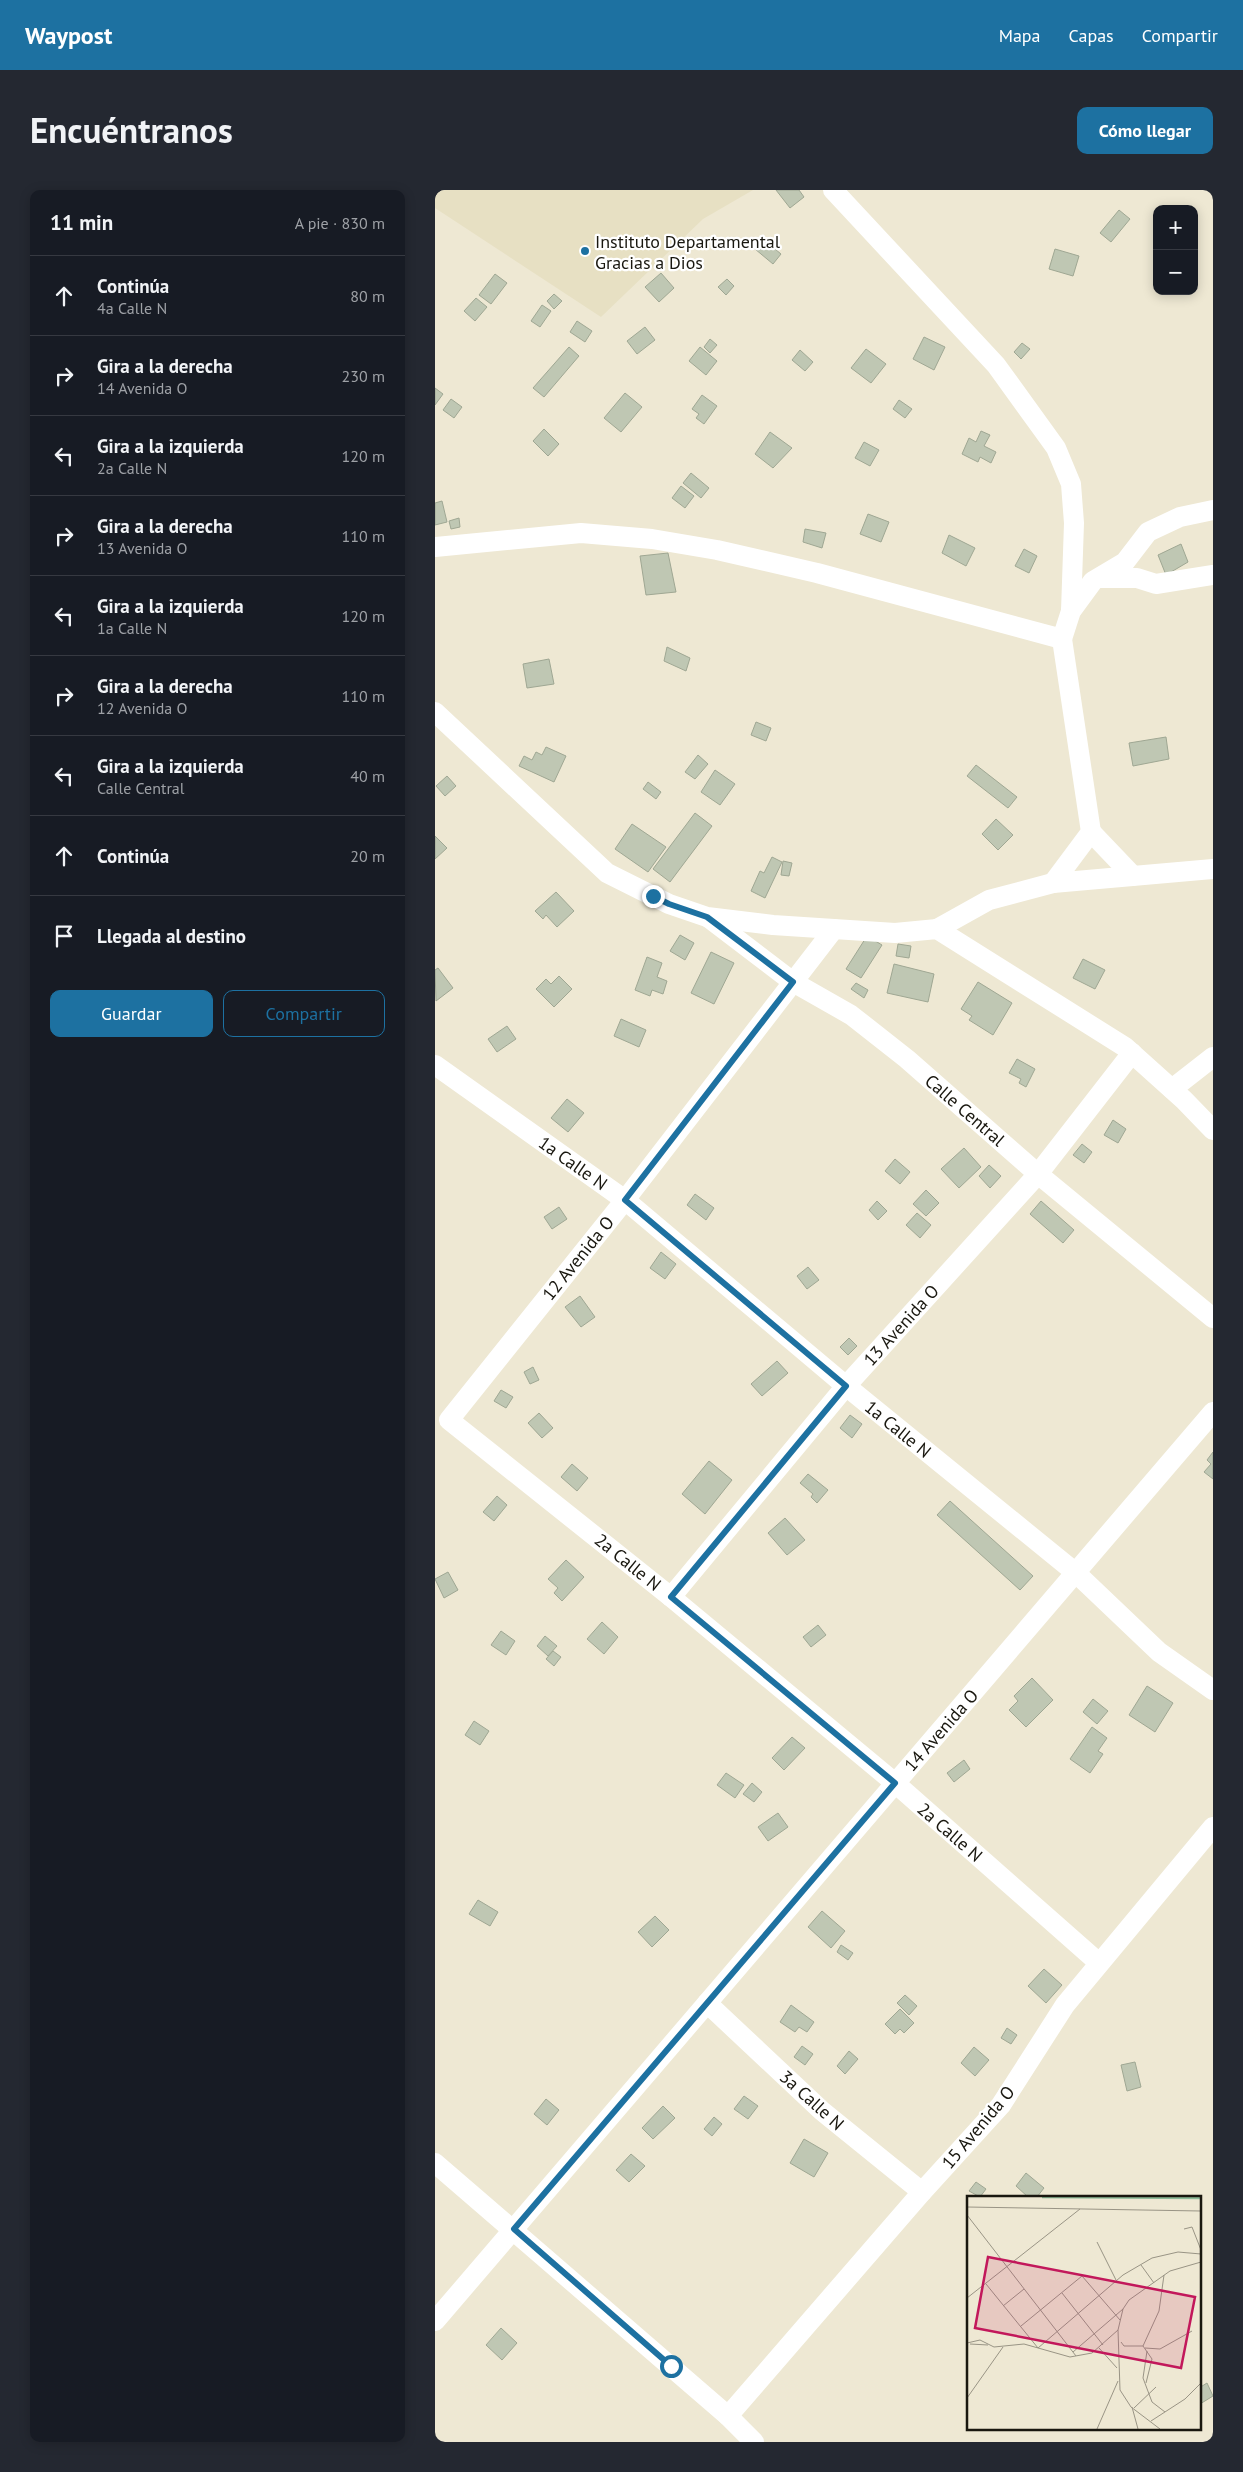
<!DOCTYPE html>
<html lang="es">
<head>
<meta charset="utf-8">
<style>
	:root { --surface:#171b24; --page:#242831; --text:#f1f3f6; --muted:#9ea1a6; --line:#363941; --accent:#1d71a1 }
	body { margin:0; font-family:"PT Sans",sans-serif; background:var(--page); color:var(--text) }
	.controls { position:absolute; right:15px; top:15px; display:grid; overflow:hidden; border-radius:10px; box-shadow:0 2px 12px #0003 }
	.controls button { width:45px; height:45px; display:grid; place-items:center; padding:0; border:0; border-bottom:1px solid var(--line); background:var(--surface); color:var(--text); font:25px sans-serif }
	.stop { position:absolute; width:15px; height:15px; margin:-11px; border:4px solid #1d71a1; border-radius:50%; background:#fff }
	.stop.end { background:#1d71a1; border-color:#fff; box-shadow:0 1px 5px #0008 }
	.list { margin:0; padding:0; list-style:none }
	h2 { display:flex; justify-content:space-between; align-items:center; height:65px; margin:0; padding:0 20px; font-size:21px }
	h2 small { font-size:16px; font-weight:400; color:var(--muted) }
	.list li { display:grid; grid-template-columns:32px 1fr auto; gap:15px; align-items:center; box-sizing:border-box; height:80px; padding:0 20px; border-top:1px solid var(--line) }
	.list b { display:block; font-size:19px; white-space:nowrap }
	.list p { margin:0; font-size:16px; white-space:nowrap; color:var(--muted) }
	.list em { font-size:16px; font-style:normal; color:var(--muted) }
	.actions { display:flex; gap:10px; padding:15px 20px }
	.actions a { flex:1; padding:11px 0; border:1px solid var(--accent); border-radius:10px; text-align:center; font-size:18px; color:var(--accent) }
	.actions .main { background:var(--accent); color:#fff }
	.icon { flex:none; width:28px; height:28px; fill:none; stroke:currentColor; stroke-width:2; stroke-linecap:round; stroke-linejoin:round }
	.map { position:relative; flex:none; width:778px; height:2252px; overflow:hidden; border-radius:10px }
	header { display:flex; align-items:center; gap:30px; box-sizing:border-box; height:70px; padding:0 25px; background:var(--accent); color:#fff }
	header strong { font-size:24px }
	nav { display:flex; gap:28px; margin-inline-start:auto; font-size:18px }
	.intro { display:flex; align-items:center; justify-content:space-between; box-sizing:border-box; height:120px; padding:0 30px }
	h1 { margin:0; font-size:35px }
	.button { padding:12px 22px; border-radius:10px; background:var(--accent); color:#fff; font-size:18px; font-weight:700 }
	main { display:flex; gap:30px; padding:0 30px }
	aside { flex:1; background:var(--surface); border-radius:10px; box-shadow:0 2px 12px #0003 }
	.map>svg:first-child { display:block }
	.built { fill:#e7e0c3 }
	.building { fill:#bfc7b3; stroke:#9fa793 }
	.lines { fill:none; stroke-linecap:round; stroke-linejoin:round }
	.minor { stroke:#fff; stroke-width:20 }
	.route { stroke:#1d71a1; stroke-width:6 }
	.poi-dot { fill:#1d71a1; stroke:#fff; stroke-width:2 }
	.labels { text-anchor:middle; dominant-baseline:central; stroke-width:4.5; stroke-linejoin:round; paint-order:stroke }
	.poi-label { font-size:18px; fill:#19170f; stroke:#fff; text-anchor:start }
	.street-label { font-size:18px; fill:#19170f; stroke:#fff }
	.inset-river { fill:none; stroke:#8dbb99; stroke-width:2.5 }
	.inset-road { fill:none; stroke:#999485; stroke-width:1 }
	.view { fill:#c2185b; fill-opacity:0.15; stroke:#c2185b; stroke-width:2.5 }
	.inset-edge { fill:none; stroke:#19170f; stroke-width:2.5 }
</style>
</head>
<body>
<header>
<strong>Waypost</strong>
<nav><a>Mapa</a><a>Capas</a><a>Compartir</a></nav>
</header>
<div class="intro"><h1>Encuéntranos</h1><a class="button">Cómo llegar</a></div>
<main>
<aside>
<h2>11 min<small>A pie · 830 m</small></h2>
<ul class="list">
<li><svg class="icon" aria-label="ahead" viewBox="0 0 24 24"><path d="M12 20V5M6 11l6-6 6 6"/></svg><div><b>Continúa</b><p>4a Calle N</p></div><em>80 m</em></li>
<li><svg class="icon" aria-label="right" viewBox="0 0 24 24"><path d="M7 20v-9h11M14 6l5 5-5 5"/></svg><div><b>Gira a la derecha</b><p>14 Avenida O</p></div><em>230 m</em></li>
<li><svg class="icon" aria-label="left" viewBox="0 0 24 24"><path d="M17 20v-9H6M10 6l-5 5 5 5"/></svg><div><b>Gira a la izquierda</b><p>2a Calle N</p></div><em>120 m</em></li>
<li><svg class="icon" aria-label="right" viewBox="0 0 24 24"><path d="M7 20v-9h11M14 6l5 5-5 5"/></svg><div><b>Gira a la derecha</b><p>13 Avenida O</p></div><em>110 m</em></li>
<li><svg class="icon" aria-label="left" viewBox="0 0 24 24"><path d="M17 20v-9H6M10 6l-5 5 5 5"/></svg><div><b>Gira a la izquierda</b><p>1a Calle N</p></div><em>120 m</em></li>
<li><svg class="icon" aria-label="right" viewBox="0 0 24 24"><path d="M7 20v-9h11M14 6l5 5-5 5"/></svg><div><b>Gira a la derecha</b><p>12 Avenida O</p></div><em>110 m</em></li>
<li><svg class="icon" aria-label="left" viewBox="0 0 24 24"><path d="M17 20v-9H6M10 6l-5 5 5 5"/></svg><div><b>Gira a la izquierda</b><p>Calle Central</p></div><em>40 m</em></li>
<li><svg class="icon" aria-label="ahead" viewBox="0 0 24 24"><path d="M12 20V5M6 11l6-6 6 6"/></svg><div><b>Continúa</b></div><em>20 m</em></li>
<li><svg class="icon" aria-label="arrive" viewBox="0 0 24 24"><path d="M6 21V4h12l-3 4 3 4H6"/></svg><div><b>Llegada al destino</b></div></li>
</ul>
<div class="actions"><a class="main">Guardar</a><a>Compartir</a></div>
</aside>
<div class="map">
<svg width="778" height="2252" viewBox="0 0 778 2252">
	<rect width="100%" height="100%" fill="#eee8d3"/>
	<!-- built -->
	<polygon class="built" points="0,0 318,0 268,29 166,127 0,18"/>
	<!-- building -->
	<g class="building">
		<polygon points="341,0 364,0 369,7 355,18"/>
		<polygon points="684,20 695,29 676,52 665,43"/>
		<polygon points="328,49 346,64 338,74 320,59"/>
		<polygon points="620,59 644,66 638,86 614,79"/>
		<polygon points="226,83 239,98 224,112 210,97"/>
		<polygon points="60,84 72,93 56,114 44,105"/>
		<polygon points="292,89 299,96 291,105 283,97"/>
		<polygon points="119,104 127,111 119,119 112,111"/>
		<polygon points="41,108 52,117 40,131 29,121"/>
		<polygon points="107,115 116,121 105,137 96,131"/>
		<polygon points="142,131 157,141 150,152 135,142"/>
		<polygon points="210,137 220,150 202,164 192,151"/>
		<polygon points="489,147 510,157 499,180 478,169"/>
		<polygon points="275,149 282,155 275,163 269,157"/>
		<polygon points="587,153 595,159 586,169 579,162"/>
		<polygon points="134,157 144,166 109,207 98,198"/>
		<polygon points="265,157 282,171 271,185 254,171"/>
		<polygon points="431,159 451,174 436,193 416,178"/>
		<polygon points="365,160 378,172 370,181 357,170"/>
		<polygon points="0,198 8,204 0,215"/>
		<polygon points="190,203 207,217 186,242 169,228"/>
		<polygon points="267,205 282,216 269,234 261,228 264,224 257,219"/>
		<polygon points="16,209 27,217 19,228 8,220"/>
		<polygon points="464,210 477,219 470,228 458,219"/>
		<polygon points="109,239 124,254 113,266 98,251"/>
		<polygon points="546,241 555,245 549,256 561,262 556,273 545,267 543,272 527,264 534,248 541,252"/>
		<polygon points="335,242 357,258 338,278 320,264"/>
		<polygon points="429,252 444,260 435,276 420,268"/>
		<polygon points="256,283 274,298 266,308 248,293"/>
		<polygon points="246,296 259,306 250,318 237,308"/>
		<polygon points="7,311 12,332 0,335 0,313"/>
		<polygon points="433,324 454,332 446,352 425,344"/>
		<polygon points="24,328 25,337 16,339 14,331"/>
		<polygon points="370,339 391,343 387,358 368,352"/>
		<polygon points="514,345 540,358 531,376 507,363"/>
		<polygon points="746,354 753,372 731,385 723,365"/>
		<polygon points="589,359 602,366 594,383 580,376"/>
		<polygon points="233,363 241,402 211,405 205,366"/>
		<polygon points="232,457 255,468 251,481 229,471"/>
		<polygon points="114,469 119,494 92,498 88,474"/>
		<polygon points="321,532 336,538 331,551 316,545"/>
		<polygon points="731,547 734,569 698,576 694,553"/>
		<polygon points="111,557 131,566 119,592 84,576 89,566 97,570 101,562 107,565"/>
		<polygon points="263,565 273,574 260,589 250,582"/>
		<polygon points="541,575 582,607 573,618 532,586"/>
		<polygon points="280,580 300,594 285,615 266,602"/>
		<polygon points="12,586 21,596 10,606 1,596"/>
		<polygon points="213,592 226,602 221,609 208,599"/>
		<polygon points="260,623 277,636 235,692 218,679"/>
		<polygon points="561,629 578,645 563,660 547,644"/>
		<polygon points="197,634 231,657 213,682 180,659"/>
		<polygon points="0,646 12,658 0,669"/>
		<polygon points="337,667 347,672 330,708 316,701 325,681 329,683"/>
		<polygon points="348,671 357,673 354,686 346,685"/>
		<polygon points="121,702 139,721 122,737 111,725 108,729 100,721"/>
		<polygon points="245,745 259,753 250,770 235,761"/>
		<polygon points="432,746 447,755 426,788 411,779"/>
		<polygon points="463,754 476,756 474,768 461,766"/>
		<polygon points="276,762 299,773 279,814 256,803"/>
		<polygon points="212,767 227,773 222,787 232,791 228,804 217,800 215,806 200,800"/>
		<polygon points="648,769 670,780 660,799 638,788"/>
		<polygon points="459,774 499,784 493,812 452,803"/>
		<polygon points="3,778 18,798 1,811 0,780"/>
		<polygon points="124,786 137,799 119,817 101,799 111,789 116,794"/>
		<polygon points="543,792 577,813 558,845 534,830 537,826 526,819"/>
		<polygon points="421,793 433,800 429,808 416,799"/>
		<polygon points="186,829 211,840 204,857 179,846"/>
		<polygon points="72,836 81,849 62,862 53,849"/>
		<polygon points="582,869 600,879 591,897 584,893 586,889 574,883"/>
		<polygon points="132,909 149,923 133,942 116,928"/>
		<polygon points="678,930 691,939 683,953 669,945"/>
		<polygon points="647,954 657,962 649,973 638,965"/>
		<polygon points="529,958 546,977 524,998 506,979"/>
		<polygon points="460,969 475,982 465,994 450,981"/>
		<polygon points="554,975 566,986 555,998 544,986"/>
		<polygon points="491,1000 504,1013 491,1026 478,1014"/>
		<polygon points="260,1004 279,1018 271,1030 252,1015"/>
		<polygon points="442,1011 452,1021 443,1030 434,1020"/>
		<polygon points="606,1011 639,1040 628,1053 595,1024"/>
		<polygon points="124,1017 132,1029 117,1039 109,1027"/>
		<polygon points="482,1023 496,1035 485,1048 471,1035"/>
		<polygon points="226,1062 241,1074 230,1089 215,1078"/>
		<polygon points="373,1077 384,1090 372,1099 362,1086"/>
		<polygon points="145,1106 160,1127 146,1137 130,1117"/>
		<polygon points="414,1148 422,1156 413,1165 405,1157"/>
		<polygon points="342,1171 353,1183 327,1206 316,1194"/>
		<polygon points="98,1177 104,1190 95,1194 89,1182"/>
		<polygon points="66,1200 78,1207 71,1218 59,1211"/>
		<polygon points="104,1223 118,1238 107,1248 93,1233"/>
		<polygon points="415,1225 427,1234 417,1248 405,1238"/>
		<polygon points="778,1262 778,1289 769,1282 776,1274 772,1270"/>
		<polygon points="274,1271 297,1290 270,1324 247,1304"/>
		<polygon points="137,1274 153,1288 142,1301 126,1287"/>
		<polygon points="373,1284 393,1300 382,1313 376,1307 378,1304 365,1293"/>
		<polygon points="62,1306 72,1315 59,1331 48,1322"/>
		<polygon points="515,1311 598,1386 585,1400 502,1325"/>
		<polygon points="350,1328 370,1350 352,1365 333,1343"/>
		<polygon points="131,1370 149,1387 127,1411 119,1403 123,1398 113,1389"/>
		<polygon points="13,1382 23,1400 9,1408 0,1389"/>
		<polygon points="167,1432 183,1447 169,1464 152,1449"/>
		<polygon points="383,1435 391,1445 376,1457 368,1447"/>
		<polygon points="66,1441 80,1451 71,1465 56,1455"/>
		<polygon points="110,1446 122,1456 113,1466 102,1456"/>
		<polygon points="118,1461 126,1467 119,1476 111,1469"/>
		<polygon points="597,1488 618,1510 591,1537 574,1520 583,1511 579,1506"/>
		<polygon points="712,1496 738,1513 720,1542 694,1525"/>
		<polygon points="658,1509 673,1521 662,1534 648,1522"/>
		<polygon points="39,1531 54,1541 45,1555 30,1545"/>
		<polygon points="657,1537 672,1548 663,1561 668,1564 655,1583 635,1569"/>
		<polygon points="357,1547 370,1558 349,1580 337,1568"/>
		<polygon points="529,1570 535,1579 519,1592 512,1583"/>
		<polygon points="291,1583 309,1595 300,1608 282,1595"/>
		<polygon points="317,1593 327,1602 319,1612 308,1604"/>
		<polygon points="343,1623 353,1637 333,1651 323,1637"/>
		<polygon points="43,1710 63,1722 55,1736 34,1724"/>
		<polygon points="387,1721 410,1741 396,1758 373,1737"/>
		<polygon points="220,1726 234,1740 217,1757 203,1742"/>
		<polygon points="406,1755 418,1763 413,1770 402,1762"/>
		<polygon points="609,1779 627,1795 611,1813 593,1796"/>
		<polygon points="470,1805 482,1816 474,1825 462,1813"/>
		<polygon points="356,1815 379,1832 372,1842 364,1837 360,1842 345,1832"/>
		<polygon points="465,1819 479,1833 469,1843 465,1839 460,1844 450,1834"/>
		<polygon points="572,1838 582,1845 576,1854 566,1848"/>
		<polygon points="367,1856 378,1864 370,1875 359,1867"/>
		<polygon points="539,1857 554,1870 540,1886 526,1873"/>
		<polygon points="414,1861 423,1869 410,1884 402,1876"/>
		<polygon points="700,1872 706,1897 692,1901 686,1875"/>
		<polygon points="309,1906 323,1916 313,1929 299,1919"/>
		<polygon points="111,1909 124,1920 112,1935 99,1924"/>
		<polygon points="228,1916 240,1928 218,1949 207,1938"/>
		<polygon points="279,1927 287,1934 277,1946 269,1939"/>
		<polygon points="369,1949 393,1963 379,1987 355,1973"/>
		<polygon points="196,1964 210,1976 194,1992 181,1980"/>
		<polygon points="591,1983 609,1998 602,2007 593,2007 581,1996"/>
		<polygon points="541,1992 551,1999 545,2007 534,2001"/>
		<polygon points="66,2138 82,2153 67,2170 51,2155"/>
		<polygon points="772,2193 778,2206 765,2214 764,2198"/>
	</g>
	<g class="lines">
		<!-- minor -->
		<g class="minor">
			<polyline points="398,0 561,175 621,258 636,294 639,333 636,421"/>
			<polyline points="0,357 146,343 217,349 282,360 382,383 627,449 636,421 658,391 690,372 713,342 745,327 778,320"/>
			<polyline points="664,388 702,388 721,394 778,385"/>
			<polyline points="0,522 172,683 234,714 272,727 338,735 460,743 502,739 690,857 749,910 778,940"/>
			<polyline points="656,642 698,686"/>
			<polyline points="618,693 656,642 627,449"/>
			<polyline points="274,728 358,792 416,825 472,869 603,984 778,1128"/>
			<polyline points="399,739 190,1010 14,1230 236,1407 460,1593 664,1773"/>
			<polyline points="502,739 554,710 618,693 778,679"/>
			<polyline points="0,875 190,1010 411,1196 641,1383 724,1462 778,1500"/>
			<polyline points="737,899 778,867"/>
			<polyline points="236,1407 411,1196 603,984 697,863"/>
			<polyline points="272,1813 387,1921 487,2002"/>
			<polyline points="0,1973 293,2226 319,2252"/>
			<polyline points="0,2131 778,1222"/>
			<polyline points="293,2226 487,2002 566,1915 630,1815 778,1637"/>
		</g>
	</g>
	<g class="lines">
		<!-- route -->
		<polyline class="route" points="218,706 234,714 272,727 358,792 190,1010 411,1196 236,1407 460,1593 79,2039 236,2176"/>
	</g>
	<!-- markers -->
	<circle class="poi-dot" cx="150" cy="61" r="5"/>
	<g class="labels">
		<!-- poi labels -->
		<g class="poi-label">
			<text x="160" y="51">Instituto Departamental<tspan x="160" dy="21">Gracias a Dios</tspan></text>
		</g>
		<!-- street labels -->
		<g class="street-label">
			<text transform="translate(530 920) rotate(41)">Calle Central</text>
			<text transform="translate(138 973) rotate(35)">1a Calle N</text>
			<text transform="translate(143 1068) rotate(-51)">12 Avenida O</text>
			<text transform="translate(466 1135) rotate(-48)">13 Avenida O</text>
			<text transform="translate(463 1239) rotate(39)">1a Calle N</text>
			<text transform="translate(193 1372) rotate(39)">2a Calle N</text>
			<text transform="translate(506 1540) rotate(-49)">14 Avenida O</text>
			<text transform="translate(515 1642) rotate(41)">2a Calle N</text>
			<text transform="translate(377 1910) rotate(42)">3a Calle N</text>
			<text transform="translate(543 1937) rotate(-50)">15 Avenida O</text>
		</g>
	</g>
	<!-- overview -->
	<g transform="translate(532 2006)">
		<rect width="234" height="234" fill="#eee8d3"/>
		<path class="inset-river" d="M75,1L234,2"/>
		<path class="inset-road" d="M0,11L234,15M0,19L109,160M217,33L225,31L234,54M130,46L149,84M174,69L187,87M19,88L71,152M95,97L136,149M0,102L113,13M36,110L57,93M54,130L115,80L153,124M151,134L153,194L164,211L193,233M154,146L157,150H176M0,147L13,144L27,151L57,148L103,161L125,157L151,134L156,113L162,104L203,75L234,66M3,148L21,149M71,152L156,79L185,62L211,56L234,58M132,152L150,172M178,152L193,153L225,135M180,155L176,182L185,206L198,216M106,156L156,113M179,187L185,163L176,150L192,115L197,79M0,202L36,151M165,211L171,233M167,212L189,191M184,225L218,203L234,187M130,233L151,185"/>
		<path class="view" d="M21,61L228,101L214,172L8,132Z"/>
		<rect width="234" height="234" class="inset-edge"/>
	</g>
</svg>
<div class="controls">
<button>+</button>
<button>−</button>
</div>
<div class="stop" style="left:236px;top:2176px"></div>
<div class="stop end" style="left:218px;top:706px"></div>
</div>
</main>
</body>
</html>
